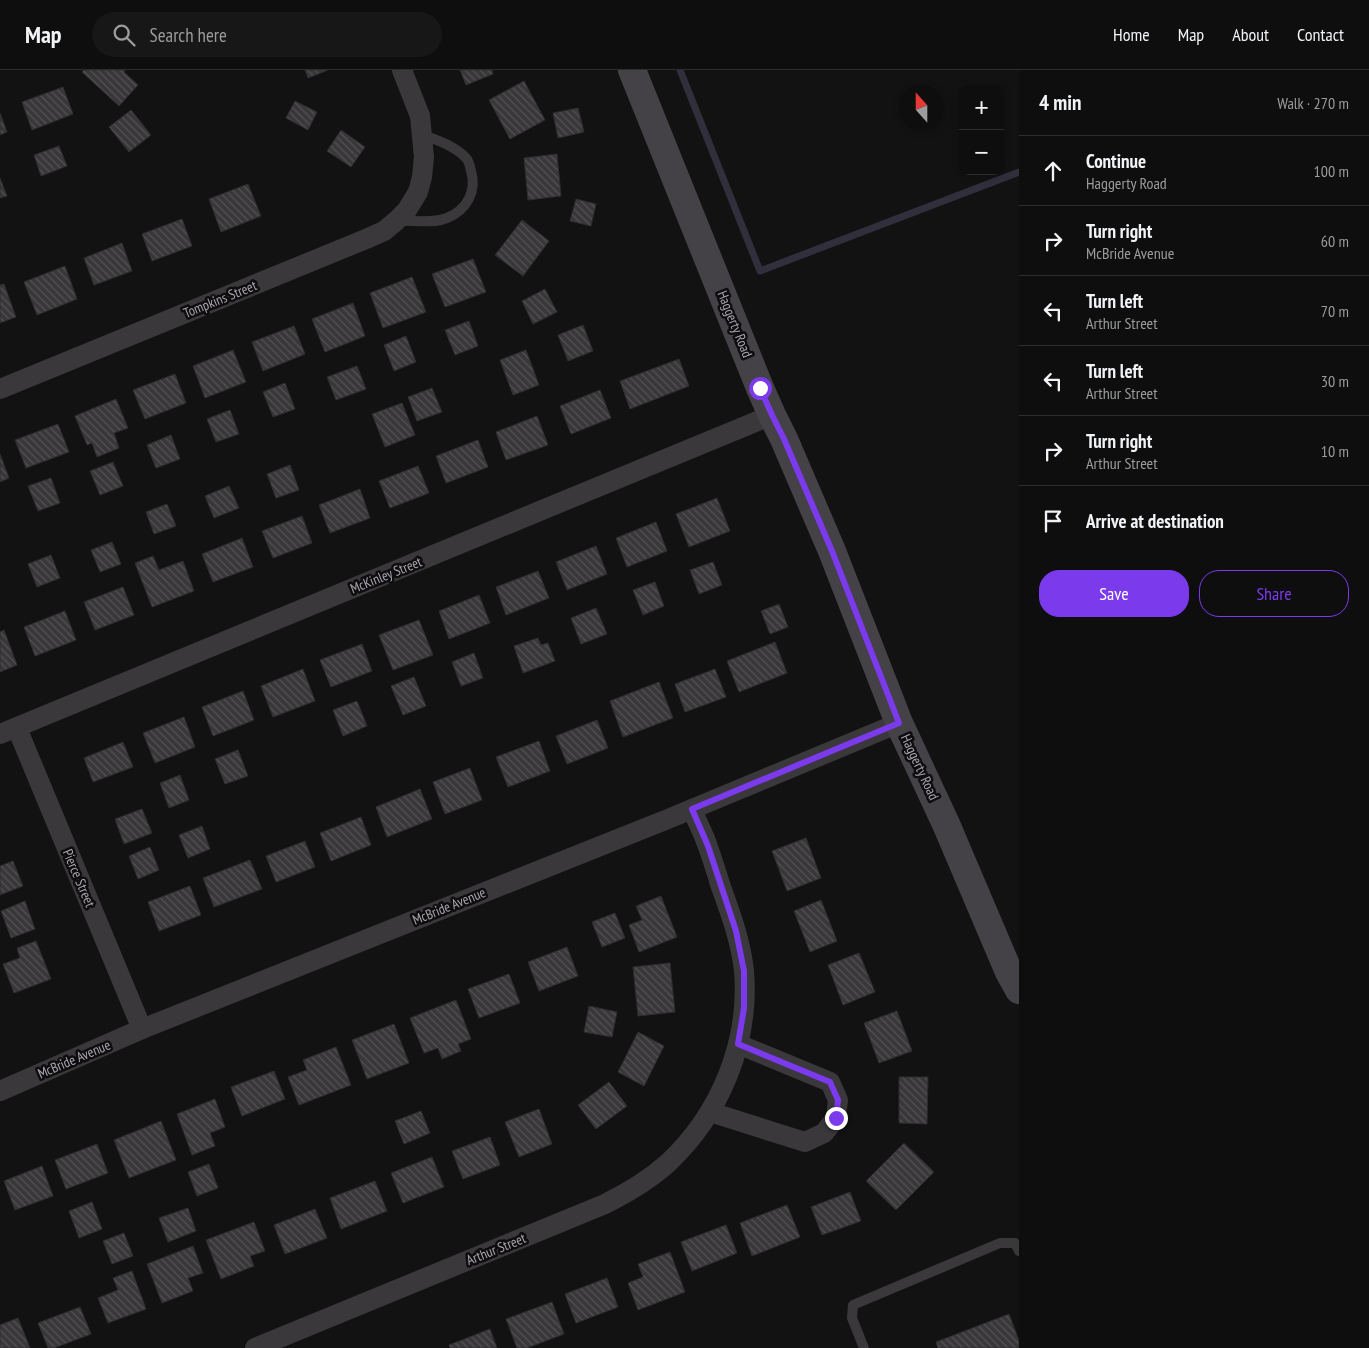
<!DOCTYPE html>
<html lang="en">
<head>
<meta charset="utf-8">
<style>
	:root { --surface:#0e0e0e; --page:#171717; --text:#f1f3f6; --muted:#9b9c9e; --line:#2e2e2e; --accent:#7c3aed }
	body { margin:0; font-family:"PT Sans Narrow",sans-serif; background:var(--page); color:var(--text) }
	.controls { position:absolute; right:15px; top:15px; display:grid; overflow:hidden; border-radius:10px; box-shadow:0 2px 8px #0003 }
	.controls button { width:45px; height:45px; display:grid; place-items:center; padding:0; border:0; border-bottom:1px solid var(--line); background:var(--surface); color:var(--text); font:25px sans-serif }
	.compass { position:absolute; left:899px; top:15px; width:45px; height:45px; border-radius:50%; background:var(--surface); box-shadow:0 2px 8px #0003; rotate:339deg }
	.stop { position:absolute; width:15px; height:15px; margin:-11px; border:4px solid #7c3aed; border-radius:50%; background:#fff }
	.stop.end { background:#7c3aed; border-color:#fff; box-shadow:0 1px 5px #0008 }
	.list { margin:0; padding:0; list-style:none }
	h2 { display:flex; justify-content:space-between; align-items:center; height:65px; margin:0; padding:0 20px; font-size:21px }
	h2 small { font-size:16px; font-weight:400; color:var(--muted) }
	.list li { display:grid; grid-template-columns:32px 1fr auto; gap:15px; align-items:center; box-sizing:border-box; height:70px; padding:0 20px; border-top:1px solid var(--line) }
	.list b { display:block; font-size:19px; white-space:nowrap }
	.list p { margin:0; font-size:16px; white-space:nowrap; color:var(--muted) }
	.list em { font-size:16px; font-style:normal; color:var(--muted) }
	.actions { display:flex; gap:10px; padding:15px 20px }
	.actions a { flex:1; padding:11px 0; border:1px solid var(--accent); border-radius:20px; text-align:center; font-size:18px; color:var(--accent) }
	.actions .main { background:var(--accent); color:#fff }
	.icon { flex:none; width:28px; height:28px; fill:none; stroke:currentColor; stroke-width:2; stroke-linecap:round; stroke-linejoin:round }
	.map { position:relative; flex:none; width:1019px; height:1278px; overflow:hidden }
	header { display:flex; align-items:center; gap:30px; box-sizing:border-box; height:70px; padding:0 25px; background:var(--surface); border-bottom:1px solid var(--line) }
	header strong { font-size:24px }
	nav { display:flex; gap:28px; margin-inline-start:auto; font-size:18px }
	.search { width:350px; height:45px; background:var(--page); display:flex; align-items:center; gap:12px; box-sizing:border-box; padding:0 18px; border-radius:28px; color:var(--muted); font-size:19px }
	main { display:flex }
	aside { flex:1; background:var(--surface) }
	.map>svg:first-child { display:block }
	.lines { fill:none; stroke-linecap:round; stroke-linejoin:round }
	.stream { stroke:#322f3c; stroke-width:7 }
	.building { fill:url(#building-back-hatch); stroke:#2e2c2f }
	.service { stroke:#3b383c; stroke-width:10 }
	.minor { stroke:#3b383c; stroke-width:20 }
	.secondary { stroke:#444147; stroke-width:28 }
	.route { stroke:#7c3aed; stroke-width:6 }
	.labels { text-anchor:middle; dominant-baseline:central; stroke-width:5; stroke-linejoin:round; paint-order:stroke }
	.street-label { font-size:14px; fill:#aba5b2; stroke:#0e0d0e }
</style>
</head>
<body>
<header>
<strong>Map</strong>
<div class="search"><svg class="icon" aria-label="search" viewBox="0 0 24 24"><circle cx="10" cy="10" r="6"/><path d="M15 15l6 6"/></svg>Search here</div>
<nav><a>Home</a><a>Map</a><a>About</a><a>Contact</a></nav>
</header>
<main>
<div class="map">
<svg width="1019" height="1278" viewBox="0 0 1019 1278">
	<defs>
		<pattern id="building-back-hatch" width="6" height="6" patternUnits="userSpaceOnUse" patternTransform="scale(1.25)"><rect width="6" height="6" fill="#39373a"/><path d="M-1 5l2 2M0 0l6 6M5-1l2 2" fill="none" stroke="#535154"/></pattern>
	</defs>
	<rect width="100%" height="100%" fill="#131213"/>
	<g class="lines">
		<!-- stream -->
		<polyline class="stream" points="680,0 760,201 1019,102"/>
	</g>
	<!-- building -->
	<g class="building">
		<polygon points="84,0 125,0 124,2 138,15 119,36 82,2"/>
		<polygon points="305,0 328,0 308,8"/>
		<polygon points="460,0 492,0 493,4 466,15"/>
		<polygon points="524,11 545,50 510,69 489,30"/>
		<polygon points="63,17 73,44 32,60 22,32"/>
		<polygon points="295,31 317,42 308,60 286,48"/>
		<polygon points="578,38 584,62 558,68 553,43"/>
		<polygon points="131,40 151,65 129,82 109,57"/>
		<polygon points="0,43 7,62 0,65"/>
		<polygon points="341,60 365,77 351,97 327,81"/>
		<polygon points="59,76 67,96 41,106 34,85"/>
		<polygon points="557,84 561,126 528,130 524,88"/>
		<polygon points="0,108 7,126 0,128"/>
		<polygon points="248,114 261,146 221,162 209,129"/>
		<polygon points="576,129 596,134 591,156 570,151"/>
		<polygon points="182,149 192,176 152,191 142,164"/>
		<polygon points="522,150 549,171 523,206 495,185"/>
		<polygon points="122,173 132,201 94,215 84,188"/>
		<polygon points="473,189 486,222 445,237 432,204"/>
		<polygon points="65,196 77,229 37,245 24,212"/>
		<polygon points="412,207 426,242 383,258 370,223"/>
		<polygon points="4,214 16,247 0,253 0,215"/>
		<polygon points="545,219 557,242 533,254 522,231"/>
		<polygon points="353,233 365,266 325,282 312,249"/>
		<polygon points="469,251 478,276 455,285 445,260"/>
		<polygon points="583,255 593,281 568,291 558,265"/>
		<polygon points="294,256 305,284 263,301 252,272"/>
		<polygon points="406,266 416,292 394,301 384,275"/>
		<polygon points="233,280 246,312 205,328 193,296"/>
		<polygon points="526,280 539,315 513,325 500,290"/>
		<polygon points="679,289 689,316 630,339 620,311"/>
		<polygon points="357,296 366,319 336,330 327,307"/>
		<polygon points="175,304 186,333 145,349 133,320"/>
		<polygon points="285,313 295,339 273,347 263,322"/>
		<polygon points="432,318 442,342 417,351 408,327"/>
		<polygon points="600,320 611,348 571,364 560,336"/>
		<polygon points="116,329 128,358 114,363 119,378 97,387 92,373 87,375 75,346"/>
		<polygon points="402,333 415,365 385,377 372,344"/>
		<polygon points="230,340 239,364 216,372 207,349"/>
		<polygon points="537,346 548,375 506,390 496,362"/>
		<polygon points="58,354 69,382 26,398 15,370"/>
		<polygon points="171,365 180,389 156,398 147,375"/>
		<polygon points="478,370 488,397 446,413 436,386"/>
		<polygon points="0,384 9,408 0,412"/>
		<polygon points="113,392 123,416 100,425 90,401"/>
		<polygon points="290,395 299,420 276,428 267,404"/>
		<polygon points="418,396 429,423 390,438 379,411"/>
		<polygon points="51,408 60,433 38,441 28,416"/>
		<polygon points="229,416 239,438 214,448 205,426"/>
		<polygon points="360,419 370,448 330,463 319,435"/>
		<polygon points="717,428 730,461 689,477 676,444"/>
		<polygon points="167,434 176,456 154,464 146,442"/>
		<polygon points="302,446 312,473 273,488 262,461"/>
		<polygon points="656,452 667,481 627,497 616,468"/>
		<polygon points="242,468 253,497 213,512 202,484"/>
		<polygon points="112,472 121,494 100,502 91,480"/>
		<polygon points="596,476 607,504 567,520 556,492"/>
		<polygon points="51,485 60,508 37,517 28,494"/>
		<polygon points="153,486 159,500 183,491 194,521 152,537 135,493"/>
		<polygon points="713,492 722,515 699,524 690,500"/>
		<polygon points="538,501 549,528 506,545 496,517"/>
		<polygon points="655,512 664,536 643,545 633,520"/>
		<polygon points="123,517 134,545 95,560 84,532"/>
		<polygon points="479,525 490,553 449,569 439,541"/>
		<polygon points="779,534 788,557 770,564 761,541"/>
		<polygon points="596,538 607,564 581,574 571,548"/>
		<polygon points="65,541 76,570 35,586 24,557"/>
		<polygon points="419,550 433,585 393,600 379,565"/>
		<polygon points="4,560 17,595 0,602 0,562"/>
		<polygon points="538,568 541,575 548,573 555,591 523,603 514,576"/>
		<polygon points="775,572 787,603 739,622 727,591"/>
		<polygon points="362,574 372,601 331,617 320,590"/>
		<polygon points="474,583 483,608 461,616 452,592"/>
		<polygon points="303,599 315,631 273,647 261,616"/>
		<polygon points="715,599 726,627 685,642 675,614"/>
		<polygon points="414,607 426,636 403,645 391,616"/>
		<polygon points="659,612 673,648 623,667 610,631"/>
		<polygon points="243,621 254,650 213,666 202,637"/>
		<polygon points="357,631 367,656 343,666 333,640"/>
		<polygon points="184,647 195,677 155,693 143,663"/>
		<polygon points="597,650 608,678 567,694 556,666"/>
		<polygon points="539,671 550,701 508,717 496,687"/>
		<polygon points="123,672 133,697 93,712 84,688"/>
		<polygon points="238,680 248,706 225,714 215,689"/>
		<polygon points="470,698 482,730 445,744 433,712"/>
		<polygon points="180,705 189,730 169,738 160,713"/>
		<polygon points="420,719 432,749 387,767 376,737"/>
		<polygon points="142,739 152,763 124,774 115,749"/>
		<polygon points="361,747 371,775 331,791 320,763"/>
		<polygon points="202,756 210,779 188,788 179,765"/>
		<polygon points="806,768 821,808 787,821 772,781"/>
		<polygon points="305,771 315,797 276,812 266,786"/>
		<polygon points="150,777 159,800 138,809 129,786"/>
		<polygon points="250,790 262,819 214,837 203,808"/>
		<polygon points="13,791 23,816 0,825 0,796"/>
		<polygon points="190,816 201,845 159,861 148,832"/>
		<polygon points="661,826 677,867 639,882 629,855 642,850 636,836"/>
		<polygon points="821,830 837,871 810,882 794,841"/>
		<polygon points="25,831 35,859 11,868 1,841"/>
		<polygon points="615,843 625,868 602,877 592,852"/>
		<polygon points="36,871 51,909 14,923 3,894 20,888 17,878"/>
		<polygon points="567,877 578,906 539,921 528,892"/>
		<polygon points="859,883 875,922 843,935 828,895"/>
		<polygon points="670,893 675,942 638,946 633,897"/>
		<polygon points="509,904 520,933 479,948 468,919"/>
		<polygon points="456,930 471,969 458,974 461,981 442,989 438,978 424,983 410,948"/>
		<polygon points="589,936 617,942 612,967 584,962"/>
		<polygon points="897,941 912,981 879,993 864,953"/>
		<polygon points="394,954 409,993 367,1009 352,970"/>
		<polygon points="638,962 664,976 644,1016 618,1002"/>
		<polygon points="336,977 351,1015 299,1035 288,1007 307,1000 303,990"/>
		<polygon points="274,1001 285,1029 242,1046 231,1017"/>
		<polygon points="899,1007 928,1007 927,1054 899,1053"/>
		<polygon points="609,1012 627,1036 596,1059 578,1035"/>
		<polygon points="215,1029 225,1057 210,1063 215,1076 192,1085 177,1044"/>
		<polygon points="539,1039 552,1074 519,1087 505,1052"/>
		<polygon points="421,1041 430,1063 404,1074 395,1051"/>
		<polygon points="161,1051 176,1090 129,1108 114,1070"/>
		<polygon points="490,1067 500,1095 463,1109 452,1081"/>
		<polygon points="904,1073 934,1102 896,1140 866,1111"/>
		<polygon points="97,1074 108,1103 66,1119 55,1090"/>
		<polygon points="432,1087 444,1117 403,1133 391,1103"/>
		<polygon points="209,1094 218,1118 197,1126 188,1102"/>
		<polygon points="42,1096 53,1126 15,1140 4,1111"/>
		<polygon points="375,1111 387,1141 341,1159 330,1128"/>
		<polygon points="850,1122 861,1151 822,1165 811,1137"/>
		<polygon points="92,1132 102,1159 79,1168 69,1141"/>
		<polygon points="787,1135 800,1167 752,1186 740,1153"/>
		<polygon points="188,1138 196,1161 168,1172 159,1148"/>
		<polygon points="315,1139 327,1168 285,1184 274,1155"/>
		<polygon points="254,1152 265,1181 250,1186 254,1196 221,1209 206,1170"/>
		<polygon points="726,1155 737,1183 692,1201 681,1172"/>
		<polygon points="124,1163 133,1186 112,1194 103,1171"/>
		<polygon points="193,1176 203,1203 188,1208 193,1221 162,1233 147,1194"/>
		<polygon points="670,1182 685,1222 638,1240 628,1213 643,1207 638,1194"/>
		<polygon points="132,1201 146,1239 108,1253 98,1228 118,1220 113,1208"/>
		<polygon points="607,1208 618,1237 576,1253 565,1224"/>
		<polygon points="552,1232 564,1264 527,1278 517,1278 506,1249"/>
		<polygon points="80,1237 91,1264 54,1278 48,1278 38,1253"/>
		<polygon points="1009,1244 1019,1271 1019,1278 938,1278 936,1272"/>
		<polygon points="18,1248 30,1278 0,1278 0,1255"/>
		<polygon points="490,1259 497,1278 450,1278 449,1275"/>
	</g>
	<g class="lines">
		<!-- service -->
		<g class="service">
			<path d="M397,151C413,150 432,154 447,148C467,140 477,121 471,101C470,96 469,90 465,87C453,75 436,70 421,64"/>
			<polyline points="864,1278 852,1248 853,1235 1000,1173 1015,1173 1019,1181"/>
		</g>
		<!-- minor -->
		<g class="minor">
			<polyline points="0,319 366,169 384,161 396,151 407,140 418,122 422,107 424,87 420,46 402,0"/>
			<polyline points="17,658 142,959"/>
			<polyline points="0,664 772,345"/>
			<polyline points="0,1021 142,959 668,749 899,653"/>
			<polyline points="710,1042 805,1072 824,1063 836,1048 838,1030 830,1012 738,974"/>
			<path d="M255,1278L605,1134C627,1123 649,1110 668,1093C720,1044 750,973 744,901C741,872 731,845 721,817C717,804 713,791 708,777C704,764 697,752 692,739"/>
		</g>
		<!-- secondary -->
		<polyline class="secondary" points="632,0 760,318 772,345 784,369 832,481 899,653 946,754 1009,902 1019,920"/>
	</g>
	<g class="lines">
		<!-- route -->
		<polyline class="route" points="760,318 772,345 784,369 832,481 899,653 692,739 708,776 736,861 744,901 744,938 738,974 830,1012 838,1030 836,1048"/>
	</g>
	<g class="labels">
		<!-- street labels -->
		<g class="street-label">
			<text transform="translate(220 229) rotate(-22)">Tompkins Street</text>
			<text transform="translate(735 254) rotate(68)">Haggerty Road</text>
			<text transform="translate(386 505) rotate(-22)">McKinley Street</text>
			<text transform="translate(920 697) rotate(65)">Haggerty Road</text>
			<text transform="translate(79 808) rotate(67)">Pierce Street</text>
			<text transform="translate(449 836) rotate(-22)">McBride Avenue</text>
			<text transform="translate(74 989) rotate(-23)">McBride Avenue</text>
			<text transform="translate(496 1179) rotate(-22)">Arthur Street</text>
		</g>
	</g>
</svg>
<div class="controls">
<button>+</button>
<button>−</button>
</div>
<svg class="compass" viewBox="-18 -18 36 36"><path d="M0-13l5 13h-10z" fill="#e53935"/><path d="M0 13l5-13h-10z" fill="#9b9c9e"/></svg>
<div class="stop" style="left:760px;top:318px"></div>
<div class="stop end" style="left:836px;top:1048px"></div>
</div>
<aside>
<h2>4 min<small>Walk · 270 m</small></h2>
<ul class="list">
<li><svg class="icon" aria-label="ahead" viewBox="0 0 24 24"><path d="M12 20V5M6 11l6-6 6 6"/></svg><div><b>Continue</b><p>Haggerty Road</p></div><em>100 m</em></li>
<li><svg class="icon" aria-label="right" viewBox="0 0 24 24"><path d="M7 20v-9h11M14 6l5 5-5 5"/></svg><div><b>Turn right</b><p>McBride Avenue</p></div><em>60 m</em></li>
<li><svg class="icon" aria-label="left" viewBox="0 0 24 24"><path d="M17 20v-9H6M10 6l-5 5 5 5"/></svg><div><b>Turn left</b><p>Arthur Street</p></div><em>70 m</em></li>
<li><svg class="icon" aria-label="left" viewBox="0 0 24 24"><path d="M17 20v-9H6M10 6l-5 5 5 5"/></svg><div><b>Turn left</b><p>Arthur Street</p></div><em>30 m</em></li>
<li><svg class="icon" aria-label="right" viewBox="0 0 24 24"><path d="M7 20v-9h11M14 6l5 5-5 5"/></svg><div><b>Turn right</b><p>Arthur Street</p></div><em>10 m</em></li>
<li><svg class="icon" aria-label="arrive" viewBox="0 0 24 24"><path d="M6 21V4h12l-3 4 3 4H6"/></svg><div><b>Arrive at destination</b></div></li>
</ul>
<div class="actions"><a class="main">Save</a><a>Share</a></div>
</aside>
</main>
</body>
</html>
